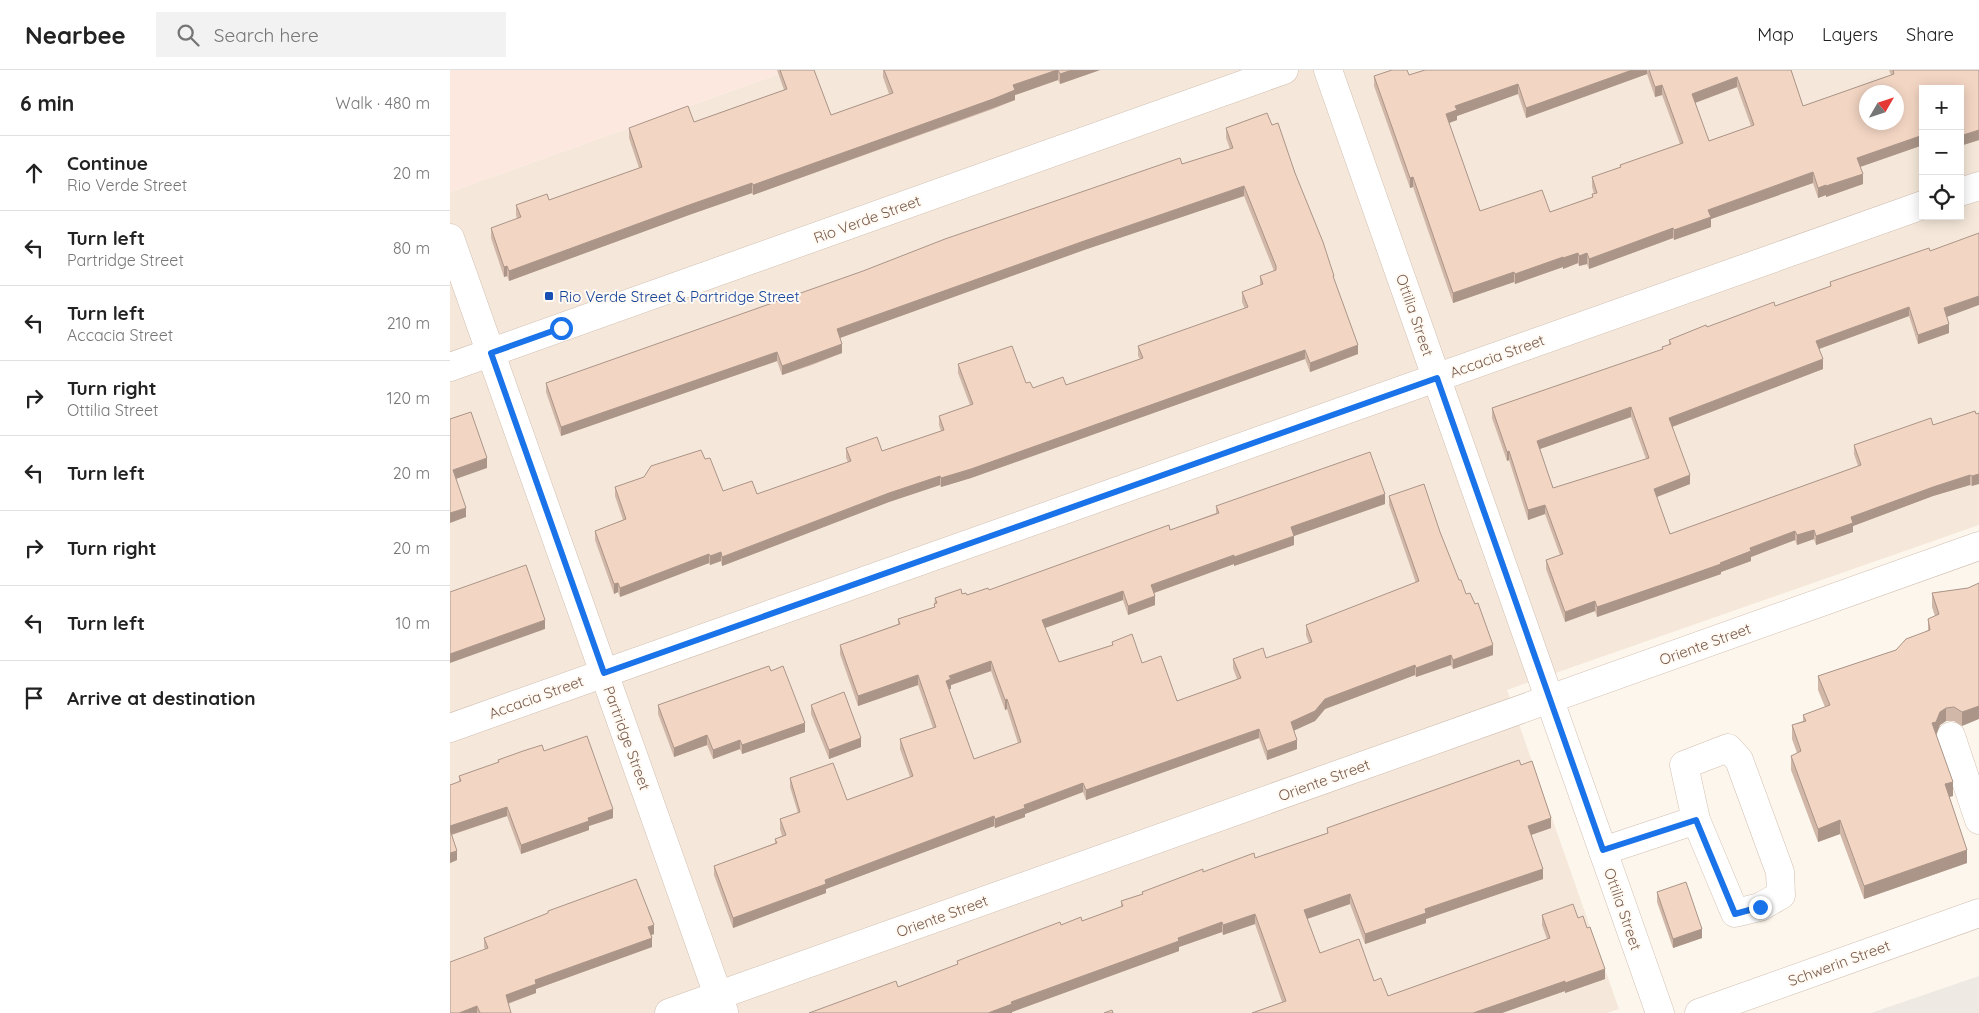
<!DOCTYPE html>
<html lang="en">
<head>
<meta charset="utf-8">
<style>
	:root { --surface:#fff; --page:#f2f2f2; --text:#222; --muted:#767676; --line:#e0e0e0 }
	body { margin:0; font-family:Quicksand,sans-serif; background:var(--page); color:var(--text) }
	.controls { position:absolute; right:15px; top:15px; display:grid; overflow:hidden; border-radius:0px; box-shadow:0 2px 12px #0003 }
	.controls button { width:45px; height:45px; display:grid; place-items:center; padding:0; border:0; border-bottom:1px solid var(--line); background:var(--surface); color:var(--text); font:25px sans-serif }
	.compass { position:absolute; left:1409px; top:15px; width:45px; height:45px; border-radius:50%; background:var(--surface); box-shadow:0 2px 12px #0003; rotate:51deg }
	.stop { position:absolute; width:15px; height:15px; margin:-11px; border:4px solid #1a73e8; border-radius:50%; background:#fff }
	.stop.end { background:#1a73e8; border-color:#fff; box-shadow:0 1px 5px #0008 }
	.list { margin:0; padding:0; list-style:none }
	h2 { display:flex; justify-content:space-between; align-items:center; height:65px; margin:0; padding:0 20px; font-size:21px }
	h2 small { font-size:16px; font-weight:400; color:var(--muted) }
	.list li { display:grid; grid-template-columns:32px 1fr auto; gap:15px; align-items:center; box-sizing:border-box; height:75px; padding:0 20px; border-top:1px solid var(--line) }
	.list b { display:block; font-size:19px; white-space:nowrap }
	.list p { margin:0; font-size:16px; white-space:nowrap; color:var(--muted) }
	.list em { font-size:16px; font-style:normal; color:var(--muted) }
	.icon { flex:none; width:28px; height:28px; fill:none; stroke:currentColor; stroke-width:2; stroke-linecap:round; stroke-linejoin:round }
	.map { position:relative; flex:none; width:1529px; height:943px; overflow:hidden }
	header { display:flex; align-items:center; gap:30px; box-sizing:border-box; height:70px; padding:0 25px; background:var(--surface); border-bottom:1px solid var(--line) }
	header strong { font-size:24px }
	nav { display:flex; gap:28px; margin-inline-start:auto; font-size:18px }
	.search { width:350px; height:45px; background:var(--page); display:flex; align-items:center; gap:12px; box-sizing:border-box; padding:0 18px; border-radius:0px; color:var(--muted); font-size:19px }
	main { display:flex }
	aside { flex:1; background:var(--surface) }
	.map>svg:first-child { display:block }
	.residential { fill:#f5e8da; fill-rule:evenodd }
	.commercial { fill:#fde8e0 }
	.industrial { fill:#efe9e4 }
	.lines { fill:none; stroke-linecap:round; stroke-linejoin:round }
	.minor-casing { stroke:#d1beb0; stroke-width:29 }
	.minor { stroke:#fff; stroke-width:28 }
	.wall { fill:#d1b7a8; fill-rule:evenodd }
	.shaded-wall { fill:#aa9588 }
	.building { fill:#f3d5c3; stroke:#aa9588; fill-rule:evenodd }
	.route { stroke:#1a73e8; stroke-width:6 }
	.transit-dot { fill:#1a4fb4; stroke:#fffaf3; stroke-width:2 }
	.labels { text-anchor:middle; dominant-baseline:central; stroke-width:4; stroke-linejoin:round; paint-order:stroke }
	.street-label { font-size:15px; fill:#7a5c4d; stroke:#fffaf3 }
	.transit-label { font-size:15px; fill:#164399; stroke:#fffaf3; text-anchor:start }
</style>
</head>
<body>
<header>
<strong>Nearbee</strong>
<div class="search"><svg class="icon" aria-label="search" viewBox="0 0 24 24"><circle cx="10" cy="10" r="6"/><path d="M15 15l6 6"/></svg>Search here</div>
<nav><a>Map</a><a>Layers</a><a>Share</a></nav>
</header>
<main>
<aside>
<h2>6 min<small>Walk · 480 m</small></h2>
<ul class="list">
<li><svg class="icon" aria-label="ahead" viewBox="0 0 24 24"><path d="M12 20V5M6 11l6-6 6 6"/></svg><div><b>Continue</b><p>Rio Verde Street</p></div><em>20 m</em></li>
<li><svg class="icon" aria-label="left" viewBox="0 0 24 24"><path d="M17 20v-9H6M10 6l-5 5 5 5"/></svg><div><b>Turn left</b><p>Partridge Street</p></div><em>80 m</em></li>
<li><svg class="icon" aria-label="left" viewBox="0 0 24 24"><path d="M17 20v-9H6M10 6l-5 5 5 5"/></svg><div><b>Turn left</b><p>Accacia Street</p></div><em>210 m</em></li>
<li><svg class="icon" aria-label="right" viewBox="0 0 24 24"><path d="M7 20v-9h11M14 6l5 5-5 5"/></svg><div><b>Turn right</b><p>Ottilia Street</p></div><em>120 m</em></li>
<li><svg class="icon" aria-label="left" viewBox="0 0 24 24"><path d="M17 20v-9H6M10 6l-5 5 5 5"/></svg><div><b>Turn left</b></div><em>20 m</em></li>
<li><svg class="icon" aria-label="right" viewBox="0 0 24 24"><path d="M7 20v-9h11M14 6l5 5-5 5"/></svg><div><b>Turn right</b></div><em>20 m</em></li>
<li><svg class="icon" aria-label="left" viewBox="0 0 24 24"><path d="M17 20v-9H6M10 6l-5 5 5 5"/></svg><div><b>Turn left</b></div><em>10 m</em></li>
<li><svg class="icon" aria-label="arrive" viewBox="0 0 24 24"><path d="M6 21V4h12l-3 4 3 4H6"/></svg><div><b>Arrive at destination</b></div></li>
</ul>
</aside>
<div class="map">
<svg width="1529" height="943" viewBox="0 0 1529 943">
	<rect width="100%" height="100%" fill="#fdf6ec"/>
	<!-- residential -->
	<path class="residential" d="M340,0H1529V455L1057,620L1169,939L1157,943H0V122ZM1473,19H1510V146H1473ZM1416,22H1446V52H1416Z"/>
	<!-- commercial -->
	<polygon class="commercial" points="0,0 340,0 0,122"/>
	<!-- industrial -->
	<polygon class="industrial" points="1529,906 1529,943 1421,943"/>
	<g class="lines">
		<!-- minor casing -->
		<g class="minor-casing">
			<g id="minor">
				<polyline points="878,0 1210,943"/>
				<polyline points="1510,122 1529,116"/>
				<polyline points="0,168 274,942"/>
				<polyline points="0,297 834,0"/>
				<polyline points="0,658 1473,135"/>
				<polyline points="1501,666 1529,750"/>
				<polygon points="1278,678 1289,690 1330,802 1331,825 1310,837 1285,843 1246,750 1234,695"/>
				<polyline points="1153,781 1246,750"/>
				<polyline points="219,943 1529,476"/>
				<polyline points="1249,943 1529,843"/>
			</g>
		</g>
		<!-- minor -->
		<use href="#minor" class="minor"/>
	</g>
	<!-- wall -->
	<g class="wall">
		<polygon points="327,0 364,0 381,45 439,24 433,7 433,0 650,0 610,14 608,10 565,25 565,30 543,39 303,125 302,123 239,145 59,211 57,206 54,207 41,168 41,158 67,149 66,145 66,135 99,130 189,98 179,68 179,58 244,52 334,20"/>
		<path d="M975,0H1341L1353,36L1441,5L1439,0H1529V70L1510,76V19L1473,75L1410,97L1413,114L1376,127V125L1368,128L1363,113L1261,149V157L1224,170L1223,168L1139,199L1137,194L1129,196L1128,193L1113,199V197L1065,214L1064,212L1003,233L963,117L960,118L924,16V6L959,5ZM1197,4L1205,27L1212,25L1230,74L1170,95V98L1142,107V117L1144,124H1142V127L1100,142L1030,141L999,53L1007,50V46L1068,24L1076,48ZM1287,17L1301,56L1259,71L1245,33Z"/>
		<polygon points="822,55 845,103 884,210 908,284 860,302 855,289 521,408 491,417 490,415 439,432 272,496 271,491 260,495 259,493 170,527 168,522 164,524 145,470 145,461 173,450 165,426 165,417 255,389 273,421 307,424 398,392 396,388 396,378 432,381 491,361 489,355 489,346 520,335 508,303 508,294 576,313 583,318 616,315 690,289 688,286 688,276 795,239 792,232 792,222 810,215 810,206 824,201 794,126 634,180 390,268 392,283 362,295 332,305 327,291 111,366 96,322 96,313 732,94 780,79 776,68 776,58"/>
		<path d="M1380,212L1497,247L1499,263L1468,274L1459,246L1369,279L1373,299L1222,357L1240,414L1207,427L1220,464L1408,396L1404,384V375L1483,355L1525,341L1522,416L1520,415L1483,426L1403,456V462L1366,475L1364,469L1347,475L1345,470L1301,487V491L1271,502V504L1214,524L1147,547L1145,541L1115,552L1096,499V490L1110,485L1095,444L1078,450L1059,390L1057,391L1042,348V338L1212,280V277L1219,275V270L1257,257L1325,236L1380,216ZM1181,347L1196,389L1103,418L1090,379Z"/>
		<path d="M939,426L990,462L1009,510L1043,585L1003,599L1001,595L966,607L965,605L875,639L865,651L844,660L847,679L817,690L809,668L636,730L633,722L575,744V747L545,758L544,756L376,819V823L283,858L264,805V796L325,773V769L332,766L330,759V749L348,743L340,717V708L397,730L460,707L450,679V669L483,658L468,615L408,636L390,584V575L448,554V549L484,537L485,528L512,524L517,525L539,520L720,460L766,443V436L935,434L844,466V475L784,496V494L704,523L705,535L678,545L673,530L595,558L609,592L662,575V572L692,593L727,631L787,609L783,598V589L816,588L859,573L856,565V555L966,513L939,435ZM541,601L555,640L557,639L568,673L524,689L499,619H501V615Z"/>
		<polygon points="1518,518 1512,656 1504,651 1496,651 1490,655 1486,665 1503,726 1499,727 1517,793 1414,829 1390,764 1368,772 1341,700 1341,686 1347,683 1342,669 1342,655 1353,651 1353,645 1375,637 1368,620 1368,606 1446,580 1478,560 1478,549 1485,546 1482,537 1482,523"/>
		<polygon points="321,601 355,662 292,684 290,679 263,689 257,675 224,687 208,644 208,635"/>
		<polygon points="361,635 411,677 379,689 361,644"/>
		<polygon points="94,681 163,748 139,756 139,760 71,784 57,746 2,765 7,790 0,793 0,715 9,712 9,706 48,693 48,690"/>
		<polygon points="1071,695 1101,758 1081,765 1093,809 976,849 976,853 915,874 900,834 857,849 870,883 924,911 938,926 1097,869 1092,855 1092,845 1128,848 1155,909 1115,923 1115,921 1052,943 802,943 832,932 805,854 773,865 772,862 729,877 729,881 562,942 562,943 448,917 507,895 507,891 611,855 632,851 671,837 671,831 692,824 692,822 753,802 805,788 877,763 877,758"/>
		<polygon points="1207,822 1252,868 1223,878 1207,832"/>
		<polygon points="98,841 204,864 201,865 202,877 86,919 86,923 58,934 61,943 0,943 35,879 34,877 34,868 98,843"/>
	</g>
	<!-- shaded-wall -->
	<g class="shaded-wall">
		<polygon points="607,0 608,0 608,10 565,25 565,30 303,125 303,115 563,15"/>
		<polygon points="622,0 650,0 610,14 610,4"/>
		<polygon points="1182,0 1197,0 1197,4 1076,48 1076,38"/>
		<polygon points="1287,7 1287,17 1242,34 1242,24"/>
		<polygon points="1068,14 1068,24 1007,46 1007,50 996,54 996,44 1005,36"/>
		<polygon points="1212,15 1212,25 1205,27 1205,17"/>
		<polygon points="1529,60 1529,70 1510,76 1510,66"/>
		<polygon points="1473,65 1473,75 1407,98 1407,88"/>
		<polygon points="1363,102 1363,113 1261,149 1261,157 1224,170 1224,160 1258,140"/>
		<polygon points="1413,104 1413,114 1376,127 1376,116"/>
		<polygon points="963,107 963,117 960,118 960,108"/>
		<polygon points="302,113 302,123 239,145 59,211 59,201 239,135"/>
		<polygon points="1376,115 1376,125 1368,128 1368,118"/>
		<polygon points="794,116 794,126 634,180 387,269 387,259 634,171"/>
		<polygon points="1223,158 1223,168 1139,199 1139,189"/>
		<polygon points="1128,183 1128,193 1113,199 1113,188"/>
		<polygon points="1137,183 1137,194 1129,196 1129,186"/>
		<polygon points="1113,187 1113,197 1065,214 1065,204"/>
		<polygon points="57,196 57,206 54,207 54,197"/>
		<polygon points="1064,202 1064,212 1003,233 1003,223"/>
		<polygon points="1529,226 1529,235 1494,248 1494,238"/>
		<polygon points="1459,237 1459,246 1366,280 1366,271"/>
		<polygon points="1499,254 1499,263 1468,274 1468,265"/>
		<polygon points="392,274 392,283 332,305 332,296"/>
		<polygon points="908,275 908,284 860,302 860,293"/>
		<polygon points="855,280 855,289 521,408 491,417 491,408"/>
		<polygon points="327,282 327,291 111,366 111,357"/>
		<polygon points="1373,289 1373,299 1219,358 1219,348"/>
		<polygon points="1181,337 1181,347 1087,380 1087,371"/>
		<polygon points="1059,381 1059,390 1057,391 1057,382"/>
		<polygon points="37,388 37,398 3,410 3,400"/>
		<polygon points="1529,404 1529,414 1522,416 1522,406"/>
		<polygon points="1240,405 1240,414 1204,428 1204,419"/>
		<polygon points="1520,405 1520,415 1483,426 1403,456 1403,462 1366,475 1366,466 1401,447 1483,417"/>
		<polygon points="490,406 490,415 439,432 272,496 272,487 439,423"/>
		<polygon points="935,424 935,434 841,467 841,457"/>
		<polygon points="1095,435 1095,444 1078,450 1078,440"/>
		<polygon points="16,438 16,447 0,453 0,443"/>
		<polygon points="1364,460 1364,469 1347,475 1347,465"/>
		<polygon points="1345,461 1345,470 1301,487 1301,491 1271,502 1271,504 1147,547 1147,537 1270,493 1300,478"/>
		<polygon points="844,466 844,475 784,496 784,487"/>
		<polygon points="271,482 271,491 260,495 260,486"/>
		<polygon points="259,484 259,493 170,527 170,518"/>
		<polygon points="784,485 784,494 701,524 701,515"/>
		<polygon points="168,513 168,522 164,524 164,514"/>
		<polygon points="673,521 673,530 592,559 592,550"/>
		<polygon points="705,526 705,535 678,545 678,536"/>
		<polygon points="1145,531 1145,541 1115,552 1115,542"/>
		<polygon points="95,550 95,559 0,593 0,584"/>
		<polygon points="1043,575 1043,585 1003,599 1003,590"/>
		<polygon points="1001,585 1001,595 966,607 966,598"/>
		<polygon points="541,591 541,601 501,615 501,619 496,620 496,611 499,606"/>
		<polygon points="965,595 965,605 875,639 865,651 841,662 841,652 875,629"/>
		<polygon points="468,605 468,615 408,636 408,626"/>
		<polygon points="557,629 557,639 555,640 555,630"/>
		<polygon points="1529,636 1529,649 1512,656 1512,642"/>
		<polygon points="1496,638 1496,651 1490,655 1486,665 1482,653 1490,642"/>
		<polygon points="355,653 355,662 292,684 292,675"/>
		<polygon points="809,659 809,668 636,730 636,720"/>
		<polygon points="257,665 257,675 224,687 224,678"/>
		<polygon points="411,668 411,677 379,689 379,680"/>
		<polygon points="290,670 290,679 263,689 263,680"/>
		<polygon points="847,670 847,679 817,690 817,681"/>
		<polygon points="1503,712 1503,726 1495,728 1495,714"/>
		<polygon points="633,713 633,722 575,744 575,747 545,758 545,749 574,735"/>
		<polygon points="57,737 57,746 0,765 0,756"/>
		<polygon points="163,739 163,748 139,756 139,760 71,784 71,775 138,748"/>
		<polygon points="544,746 544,756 376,819 376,823 283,858 283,848 375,810"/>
		<polygon points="1101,748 1101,758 1078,766 1078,756"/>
		<polygon points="1390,750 1390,764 1368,772 1368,759"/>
		<polygon points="1517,780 1517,793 1414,829 1414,816"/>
		<polygon points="7,781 7,790 0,793 0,783"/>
		<polygon points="1093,799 1093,809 976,849 976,853 915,874 915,864 975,839"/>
		<polygon points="900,824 900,834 854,850 854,840"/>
		<polygon points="805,844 805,854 773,865 773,855"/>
		<polygon points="772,852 772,862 729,877 729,881 562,942 562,943 538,943 561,932 728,868"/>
		<polygon points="204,855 204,864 198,866 198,857"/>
		<polygon points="1252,859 1252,868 1223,878 1223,869"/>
		<polygon points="202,868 202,877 86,919 86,923 56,934 56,925 85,910"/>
		<polygon points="1155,899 1155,909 1115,923 1115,913"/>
		<polygon points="1115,911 1115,921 1052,943 1023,943"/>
		<polygon points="27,936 27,943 9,943"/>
	</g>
	<!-- building -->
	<g class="building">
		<polygon points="330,0 364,0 381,45 443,23 434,0 607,0 563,15 565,20 543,29 303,115 302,113 239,135 59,201 57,196 54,197 41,158 71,147 66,135 97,124 99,130 192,97 179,58 238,36 244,52 337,19"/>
		<polygon points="608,0 622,0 610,4"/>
		<path d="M942,0H957L959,5L975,0H1182L1076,38L1068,14L1005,36L1007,40L996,44L1030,141L1092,120L1100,142L1143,127L1142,124L1147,123L1142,107L1171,97L1170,95L1233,73L1212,15L1205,17L1199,0H1341L1353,36L1444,4L1443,0H1529V60L1510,66V19H1473V65L1407,88L1413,104L1376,116V115L1368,118L1363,102L1258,140L1261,147L1224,160L1223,158L1139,189L1137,183L1129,186L1128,183L1113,188V187L1065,204L1064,202L1003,223L963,107L960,108L924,6ZM1287,7L1304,55L1259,71L1242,24ZM1416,22H1446V52H1416Z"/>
		<polygon points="817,43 822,55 828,53 845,103 873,172 884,206 883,206 908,275 860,293 855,280 521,399 491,408 490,406 439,423 272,487 271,482 260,486 259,484 170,518 168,513 164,514 145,461 176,449 165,417 194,407 201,396 251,380 255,389 260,388 273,421 302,411 307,424 401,391 396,378 427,367 432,381 494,360 489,346 523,334 508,294 562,276 576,313 580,312 583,318 613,307 616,315 693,288 688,276 798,237 792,222 813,214 810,206 826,200 826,196 794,116 634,171 387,259 392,274 332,296 327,282 111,357 96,313 413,201 495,169 730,88 732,94 783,78 776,58"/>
		<path d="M1529,163V226L1494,238L1499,254L1468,265L1459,237L1366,271L1373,289L1219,348L1240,405L1204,419L1220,464L1411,395L1404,375L1481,348L1483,355L1525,341L1526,344L1529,343V404L1522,406L1520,405L1483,417L1401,447L1403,453L1366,466L1364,460L1347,465L1345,461L1300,478L1301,481L1270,493L1271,494L1214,514L1147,537L1145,531L1115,542L1096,490L1113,484L1095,435L1078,440L1059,381L1057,382L1042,338L1213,279L1212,277L1221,274L1219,270L1256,255L1257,257L1324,232L1325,236L1381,216L1380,212L1479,178L1480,181ZM1181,337L1199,388L1103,418L1087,371Z"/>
		<polygon points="21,342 37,388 3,400 16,438 0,443 0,349"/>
		<path d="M920,382L935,424L841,457L844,466L784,487V485L701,515L705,526L678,536L673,521L592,550L609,592L663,575L662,572L682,564L692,593L711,586L727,631L791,608L783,589L813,578L816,588L862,572L856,555L969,511L939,426L974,414L990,462L1009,510H1011L1016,524L1020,523L1025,534L1028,533L1043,575L1003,590L1001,585L966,598L965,595L875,629L865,641L841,652L847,670L817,681L809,659L636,720L633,713L574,735L575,738L545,749L544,746L375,810L376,814L283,848L264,796L327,773L325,769L336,765L330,749L350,742L340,708L383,693L397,730L463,706L450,669L486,657L468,605L408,626L390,575L450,554L448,549L485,537L484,534L487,533L485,528L511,519L512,524L516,523L517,525L538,518L539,520L719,455L720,460L769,443L766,436ZM541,591L555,630L557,629L571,672L524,689L496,611L501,609L499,606Z"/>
		<polygon points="76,495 95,550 0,584 0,522"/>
		<polygon points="1529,513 1529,636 1512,642 1504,637 1496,638 1490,642 1486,652 1482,653 1503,712 1495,714 1517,780 1414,816 1390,750 1368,759 1341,686 1351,681 1342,655 1356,651 1353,645 1380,635 1368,606 1446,580 1456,569 1480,560 1478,549 1489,544 1482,523 1518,518"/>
		<polygon points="319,596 321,601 333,596 355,653 292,675 290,670 263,680 257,665 224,678 208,635"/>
		<polygon points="394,622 411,668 379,680 361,635"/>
		<polygon points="137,666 163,739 138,748 139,751 71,775 57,737 0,756 0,715 11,711 9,706 49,692 48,690 73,681 92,675 94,681"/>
		<polygon points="1069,690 1071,695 1082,691 1101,748 1078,756 1093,799 975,839 976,843 915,864 900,824 854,840 870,883 909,869 924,911 931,908 938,926 1100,868 1092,845 1123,834 1128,848 1133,846 1137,858 1140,857 1155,899 1115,913 1115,911 1023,943 802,943 836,931 805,844 773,855 772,852 728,868 729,871 561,932 562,934 538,943 359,943 446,911 448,917 508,894 507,891 610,852 611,855 631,847 632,851 673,836 671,831 693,824 692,822 753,799 753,802 804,783 805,788 878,763 877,758"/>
		<polygon points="0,760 7,781 0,783"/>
		<polygon points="186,809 204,855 198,857 202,868 85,910 86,914 56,925 61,943 30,943 27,936 9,943 0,943 0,892 38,878 34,868 98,843 98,841"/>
		<polygon points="1236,812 1252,859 1223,869 1207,822"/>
		<polygon points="662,940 663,943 654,943"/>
	</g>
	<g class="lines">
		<!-- route -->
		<polyline class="route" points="111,258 41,283 154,603 987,308 1153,780 1246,750 1285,844 1310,837"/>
	</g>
	<!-- markers -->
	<rect class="transit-dot" x="94" y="221" width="10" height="10" rx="2.5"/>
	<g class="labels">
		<!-- street labels -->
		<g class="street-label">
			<text transform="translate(417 149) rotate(-20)">Rio Verde Street</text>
			<text transform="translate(965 245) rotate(71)">Ottilia Street</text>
			<text transform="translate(1047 286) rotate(-20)">Accacia Street</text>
			<text transform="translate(1255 574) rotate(-20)">Oriente Street</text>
			<text transform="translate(86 627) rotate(-20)">Accacia Street</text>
			<text transform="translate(177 668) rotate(70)">Partridge Street</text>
			<text transform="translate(874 710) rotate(-20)">Oriente Street</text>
			<text transform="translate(1173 839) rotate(71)">Ottilia Street</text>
			<text transform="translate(492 846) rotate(-20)">Oriente Street</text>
			<text transform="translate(1389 893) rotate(-20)">Schwerin Street</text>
		</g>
		<!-- transit labels -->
		<g class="transit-label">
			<text x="109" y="226">Rio Verde Street &amp; Partridge Street</text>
		</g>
	</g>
</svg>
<div class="controls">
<button>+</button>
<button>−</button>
<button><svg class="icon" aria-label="locate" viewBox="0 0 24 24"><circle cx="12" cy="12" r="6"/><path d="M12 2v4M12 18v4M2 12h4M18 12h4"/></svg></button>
</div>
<svg class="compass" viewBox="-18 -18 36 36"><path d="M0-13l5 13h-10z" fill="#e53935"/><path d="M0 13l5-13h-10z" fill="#767676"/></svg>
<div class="stop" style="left:111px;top:258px"></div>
<div class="stop end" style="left:1310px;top:837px"></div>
</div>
</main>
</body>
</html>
